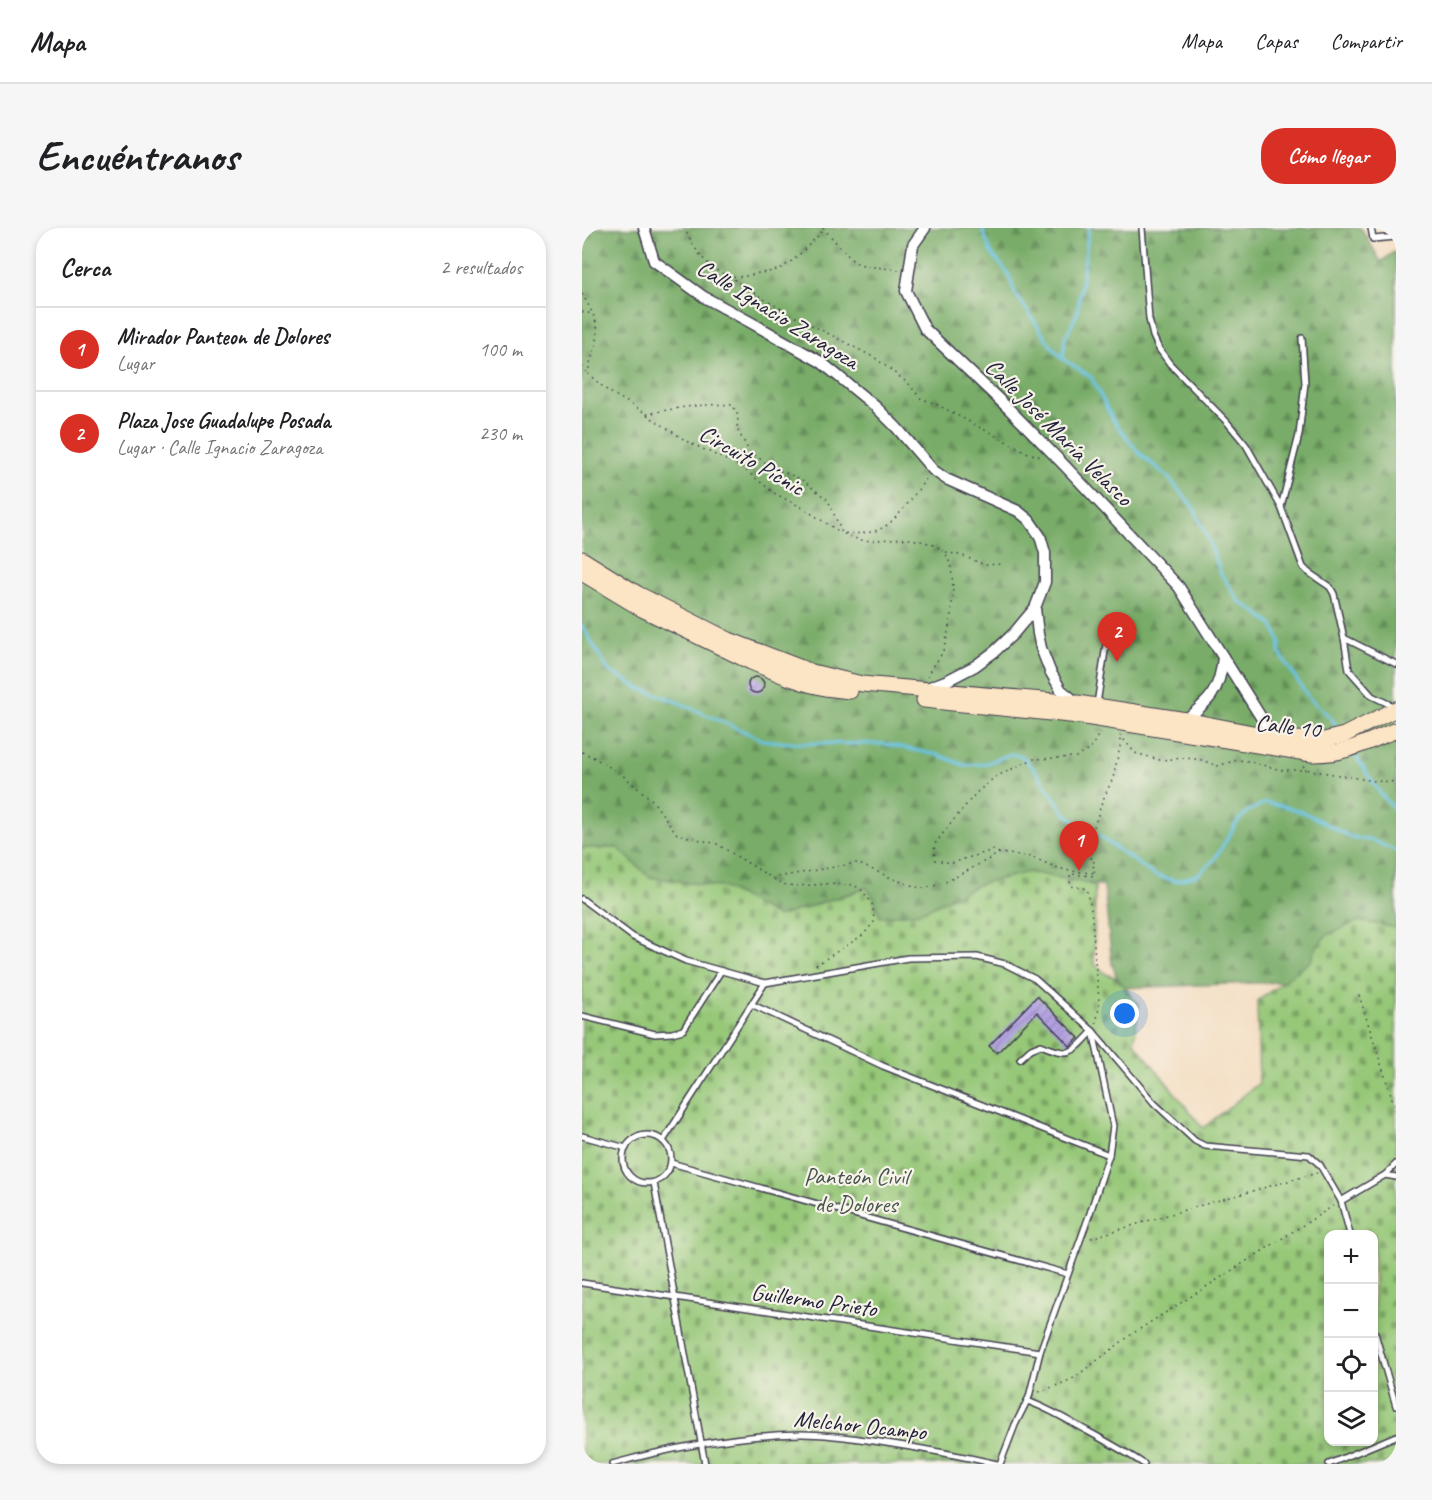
<!DOCTYPE html>
<html lang="es">
<head>
<meta charset="utf-8">
<style>
	:root { --surface:#fff; --page:#f6f6f6; --text:#202124; --muted:#757577; --line:#e0e0e0; --accent:#d93025 }
	body { margin:0; font-family:Caveat,sans-serif; background:var(--page); color:var(--text) }
	.controls { position:absolute; right:18px; bottom:18px; display:grid; overflow:hidden; border-radius:12px; box-shadow:0 3px 9px #0003 }
	.controls button { width:54px; height:54px; display:grid; place-items:center; padding:0; border:0; border-bottom:2px solid var(--line); background:var(--surface); color:var(--text); font:30px sans-serif }
	.you { position:absolute; left:543px; top:786px; width:21px; height:21px; margin:-15px; border:4px solid #fff; border-radius:50%; background:#1a73e8; box-shadow:0 0 0 9px #1a73e833 }
	.badge { display:grid; place-items:center; width:39px; height:39px; border-radius:50%; background:var(--accent); color:#fff; font-size:20px; font-weight:700 }
	.pin { position:absolute; translate:-50% -50px; filter:drop-shadow(0 2px 3px #0008) }
	.pin::after { content:''; position:absolute; top:32px; width:21px; height:18px; background:inherit; clip-path:polygon(0 0,100% 0,50% 100%) }
	.list { margin:0; padding:0; list-style:none }
	h2 { display:flex; justify-content:space-between; align-items:center; height:78px; margin:0; padding:0 24px; font-size:26px }
	h2 small { font-size:20px; font-weight:400; color:var(--muted) }
	.list li { display:grid; grid-template-columns:39px 1fr auto; gap:18px; align-items:center; box-sizing:border-box; height:84px; padding:0 24px; border-top:2px solid var(--line) }
	.list b { display:block; font-size:22px; white-space:nowrap }
	.list p { margin:0; font-size:20px; white-space:nowrap; color:var(--muted) }
	.list em { font-size:20px; font-style:normal; color:var(--muted) }
	.icon { flex:none; width:33px; height:33px; fill:none; stroke:currentColor; stroke-width:2; stroke-linecap:round; stroke-linejoin:round }
	.map { position:relative; flex:none; width:814px; height:1236px; overflow:hidden; border-radius:24px }
	header { display:flex; align-items:center; gap:36px; box-sizing:border-box; height:84px; padding:0 30px; background:var(--surface); border-bottom:2px solid var(--line) }
	header strong { font-size:28px }
	nav { display:flex; gap:33px; margin-inline-start:auto; font-size:21px }
	.intro { display:flex; align-items:center; justify-content:space-between; box-sizing:border-box; height:144px; padding:0 36px }
	h1 { margin:0; font-size:42px }
	.button { padding:15px 27px; border-radius:24px; background:var(--accent); color:#fff; font-size:21px; font-weight:700 }
	main { display:flex; gap:36px; padding:0 36px }
	aside { flex:1; background:var(--surface); border-radius:24px; box-shadow:0 3px 9px #0003 }
	.map>svg:first-child { display:block }
	.forest { fill:url(#forest-firs); stroke:#4d6752; stroke-width:1.5 }
	.cemetery { fill:url(#cemetery-stones); stroke:#5c755a; stroke-width:1.5; fill-rule:evenodd }
	.lines { fill:none; stroke-linecap:round; stroke-linejoin:round }
	.stream { stroke:#66c2e4; stroke-width:3 }
	.building { fill:url(#building-hatch) }
	.lane-casing { stroke:#423e4f; stroke-width:8 }
	.street-casing { stroke:#423e4f; stroke-width:13 }
	.secondary-casing { stroke:#423e4f; stroke-width:17 }
	.path { stroke:#423e4f; stroke-width:1.5; stroke-dasharray:1.5 4.5; stroke-linecap:butt }
	.lane { stroke:#fff; stroke-width:5 }
	.street { stroke:#fff; stroke-width:10 }
	.secondary { stroke:#fce5c4; stroke-width:15 }
	.labels { text-anchor:middle; dominant-baseline:central; stroke-width:4.5; stroke-linejoin:round; paint-order:stroke }
	.street-label { font-size:24px; fill:#22223b; stroke:#f7f3e8 }
	.park-label { font-size:24px; fill:#45544d; stroke:#f7f3e8 }
</style>
</head>
<body>
<header>
<strong>Mapa</strong>
<nav><a>Mapa</a><a>Capas</a><a>Compartir</a></nav>
</header>
<div class="intro"><h1>Encuéntranos</h1><a class="button">Cómo llegar</a></div>
<main>
<aside>
<h2>Cerca<small>2 resultados</small></h2>
<ul class="list">
<li><span class="badge">1</span><div><b>Mirador Panteon de Dolores</b><p>Lugar</p></div><em>100 m</em></li>
<li><span class="badge">2</span><div><b>Plaza Jose Guadalupe Posada</b><p>Lugar · Calle Ignacio Zaragoza</p></div><em>230 m</em></li>
</ul>
</aside>
<div class="map">
<svg width="814" height="1236" viewBox="0 0 814 1236">
	<defs>
		<pattern id="forest-firs" width="22" height="20" patternUnits="userSpaceOnUse" patternTransform="scale(1.5)"><rect width="22" height="20" fill="#78ac68"/><path d="M5 1l3.5 6h-7zM16 11l3.5 6h-7z" fill="#628c57"/></pattern>
		<pattern id="cemetery-stones" width="16" height="16" patternUnits="userSpaceOnUse" patternTransform="scale(1.5)"><rect width="16" height="16" fill="#96c878"/><path d="M2 7V4a2 2 0 0 1 4 0v3zM10 15v-3a2 2 0 0 1 4 0v3z" fill="#7aa264"/></pattern>
		<pattern id="building-hatch" width="6" height="6" patternUnits="userSpaceOnUse" patternTransform="scale(1.5)"><rect width="6" height="6" fill="#b4a2e3"/><path d="M-1 1l2-2M0 6l6-6M5 7l2-2" fill="none" stroke="#9284b9"/></pattern>
	</defs>
	<rect width="100%" height="100%" fill="#f7f3e8"/>
	<filter id="ink" filterUnits="userSpaceOnUse"><feTurbulence type="fractalNoise" baseFrequency=".0167" numOctaves="2"/><feDisplacementMap in="SourceGraphic" scale="12" xChannelSelector="R" yChannelSelector="G"/><feConvolveMatrix kernelMatrix="1 2 1 2 8 2 1 2 1" color-interpolation-filters="sRGB"/></filter>
	<filter id="wash" filterUnits="userSpaceOnUse"><feTurbulence type="fractalNoise" baseFrequency=".008" numOctaves="4" result="noise"/><feDisplacementMap in="SourceGraphic" scale="24" xChannelSelector="R" yChannelSelector="G"/><feGaussianBlur stdDeviation="1.35" result="paint"/><feColorMatrix in="noise" values="0 0 0 0 0 0 0 0 0 0 0 0 0 0 0 0 0 1.4 0 .05"/><feComposite in="paint" operator="in"/></filter>
	<g filter="url(#wash)">
		<rect width="100%" height="100%" fill="#f4ddc1"/>
		<!-- forest -->
		<polygon class="forest" points="0,0 779,0 799,34 814,22 814,700 777,693 735,718 730,733 701,754 539,760 530,736 522,658 447,644 340,685 298,689 292,670 284,660 196,689 143,660 67,649 35,620 0,620"/>
		<!-- cemetery -->
		<path class="cemetery" d="M0,620H36L67,649L143,660L196,689L285,660L292,670L298,689L339,684L398,656L447,644L513,657L512,735L524,746L535,750L557,777L552,814L621,900L677,855L675,773L729,733L735,718L745,707L777,693L814,700V1236H0ZM746,1006H792V1214H746Z"/>
		<g class="lines">
			<!-- stream -->
			<g class="stream">
				<polyline points="400,0 409,25 426,45 433,65 469,118 481,131 509,149 531,192 557,225 585,248 612,280 626,311 639,346 657,373 677,386 691,398 698,413 697,424 726,469 749,490 757,503"/>
				<polyline points="481,131 483,110 495,86 507,0"/>
				<polyline points="0,398 26,442 57,460 93,473 181,512 209,515 303,516 356,527 382,537 402,536 429,526 440,528 452,541 483,585 498,597 517,608 572,647 594,653 615,647 632,632 656,593 666,583 683,575 701,578 721,584 769,609 792,613 814,623"/>
				<polyline points="771,524 798,565 814,583"/>
			</g>
		</g>
		<g id="blocks">
			<!-- building -->
			<g class="building">
				<circle cx="174" cy="457" r="8"/>
				<polygon points="455,768 497,810 488,818 455,784 415,825 407,818"/>
			</g>
		</g>
	</g>
	<g filter="url(#ink)">
		<use href="#blocks" fill-opacity="0" stroke="#423e4f" stroke-width="1.5"/>
		<g class="lines">
			<!-- lane casing -->
			<g class="lane-casing">
				<g id="lane">
					<polyline points="560,0 567,91 571,108 577,121 588,136 645,194 664,217 699,279 721,339 726,344 748,359 752,366 762,410 767,442 790,468 813,479"/>
					<polyline points="789,0 791,11 814,9"/>
					<polyline points="699,279 717,207 723,155 720,110"/>
					<polyline points="762,410 814,436"/>
					<polyline points="515,476 525,410"/>
					<polyline points="0,671 51,709 104,733 183,755 326,730 395,729 423,736 453,751 511,803 531,898 527,927 508,985 458,1124 447,1169 433,1197 418,1236"/>
					<polyline points="169,776 301,838 527,927"/>
					<polyline points="0,788 73,806 90,805 101,802 139,743"/>
					<path d="M438,831L449,821L459,817C489,830 490,825 511,803L572,875L613,913L623,918L727,927L738,937L759,973L768,1006"/>
					<circle cx="65" cy="931" r="24"/>
					<polyline points="0,908 44,920"/>
					<polyline points="81,913 183,755"/>
					<polyline points="89,935 486,1046"/>
					<polyline points="803,947 814,949"/>
					<polyline points="72,955 123,1236"/>
					<polyline points="759,973 803,947 814,936"/>
					<polyline points="0,1055 458,1124"/>
					<polyline points="792,1102 814,1178"/>
					<path d="M445,1173C463,1179 480,1189 496,1198C518,1210 541,1222 562,1236"/>
					<path d="M30,1236C92,1219 155,1207 220,1206C246,1206 272,1210 298,1214C337,1220 376,1227 415,1236"/>
					<polyline points="747,1236 814,1208"/>
				</g>
			</g>
			<!-- street casing -->
			<g class="street-casing">
				<g id="street">
					<polyline points="62,0 72,33 122,69 168,94 239,134 294,179 315,200 351,242 364,251 436,283 447,292 458,308 463,325 463,354 453,380 432,405 412,424 393,438 366,452 345,460"/>
					<polyline points="343,0 331,17 324,63 343,101 428,182 484,239 597,359 692,510"/>
					<polyline points="453,380 456,406 459,420 468,443 479,462 495,475"/>
					<path d="M600,494C627,474 638,464 641,429"/>
				</g>
			</g>
			<!-- secondary casing -->
			<g class="secondary-casing">
				<g id="secondary">
					<polyline points="0,331 56,366 147,412 230,444 280,456 495,475 604,492 691,509 727,512 742,512 762,507 814,481"/>
					<polyline points="0,345 60,381 169,434 205,449 226,456 243,460 268,463"/>
					<path d="M342,472L497,488L730,526C763,527 785,514 814,502"/>
				</g>
			</g>
			<!-- path -->
			<g class="path">
				<path d="M102,0C111,19 127,45 150,48C159,50 168,47 177,45C186,44 197,43 204,37C218,28 230,13 242,2"/>
				<polyline points="241,0 272,34 284,38 317,42"/>
				<polyline points="147,48 173,66 210,87 255,110 293,130 327,156 338,170 354,176 446,225 459,229"/>
				<path d="M0,66C8,80 18,95 15,112C13,124 7,133 6,146L26,163L65,186C93,180 122,175 151,177L156,188L155,201L167,223L191,240L219,251L246,272L260,305C271,306 282,306 293,303C314,297 331,267 345,250"/>
				<polyline points="0,84 11,86"/>
				<polyline points="0,138 5,145"/>
				<polyline points="65,187 106,214 161,240 192,265 219,279 258,304"/>
				<path d="M262,306C267,308 274,311 279,312C294,314 310,309 326,311C335,311 358,317 363,325C377,345 369,398 362,420C359,430 350,438 346,448"/>
				<polyline points="364,324 381,328 403,337 420,336"/>
				<polyline points="538,507 553,525 578,532 603,530 620,532 635,538 655,532 666,533 699,542 727,542"/>
				<path d="M0,524L11,529L39,546L70,572L95,606L135,616L190,650L275,635L314,652L338,660L349,659L366,653L418,625L449,629L476,640L488,643L512,645L511,648L488,646V658L505,661C511,684 511,708 513,731C514,750 521,779 513,796"/>
				<polyline points="721,538 727,542 793,553 814,554"/>
				<polyline points="417,625 411,622 370,635 353,632 352,617 369,595 394,565 413,549 451,531 495,529 509,520 518,504"/>
				<polyline points="512,644 513,639 510,638 512,633 509,632 510,627 508,626 508,623 505,621 520,574 531,550 538,519 538,507"/>
				<polyline points="192,651 200,656 213,658 246,656 272,657 281,663 291,678 292,694 281,707 231,739"/>
				<polyline points="777,767 814,883"/>
				<polyline points="509,1010 609,980 735,945"/>
				<polyline points="457,1164 476,1157 492,1150 550,1106 751,978"/>
			</g>
			<!-- lane -->
			<use href="#lane" class="lane"/>
			<!-- street -->
			<use href="#street" class="street"/>
			<!-- secondary -->
			<use href="#secondary" class="secondary"/>
		</g>
	</g>
	<g class="labels">
		<!-- street labels -->
		<g class="street-label">
			<text transform="translate(196 86) rotate(32)">Calle Ignacio Zaragoza</text>
			<text transform="translate(477 204) rotate(45)">Calle José María Velasco</text>
			<text transform="translate(170 232) rotate(30)">Circuito Pícnic</text>
			<text transform="translate(706 498) rotate(7)">Calle 10</text>
			<text transform="translate(232 1072) rotate(8)">Guillermo Prieto</text>
			<text transform="translate(278 1197) rotate(6)">Melchor Ocampo</text>
		</g>
		<!-- park labels -->
		<g class="park-label">
			<text x="274" y="948">Panteón Civil<tspan x="274" dy="28">de Dolores</tspan></text>
		</g>
	</g>
</svg>
<div class="controls">
<button>+</button>
<button>−</button>
<button><svg class="icon" aria-label="locate" viewBox="0 0 24 24"><circle cx="12" cy="12" r="6"/><path d="M12 2v4M12 18v4M2 12h4M18 12h4"/></svg></button>
<button><svg class="icon" aria-label="layers" viewBox="0 0 24 24"><path d="M12 4l9 5-9 5-9-5zM3 14l9 5 9-5"/></svg></button>
</div>
<div class="you"></div>
<div class="pin badge" style="left:497px;top:643px">1</div>
<div class="pin badge" style="left:535px;top:434px">2</div>
</div>
</main>
</body>
</html>
